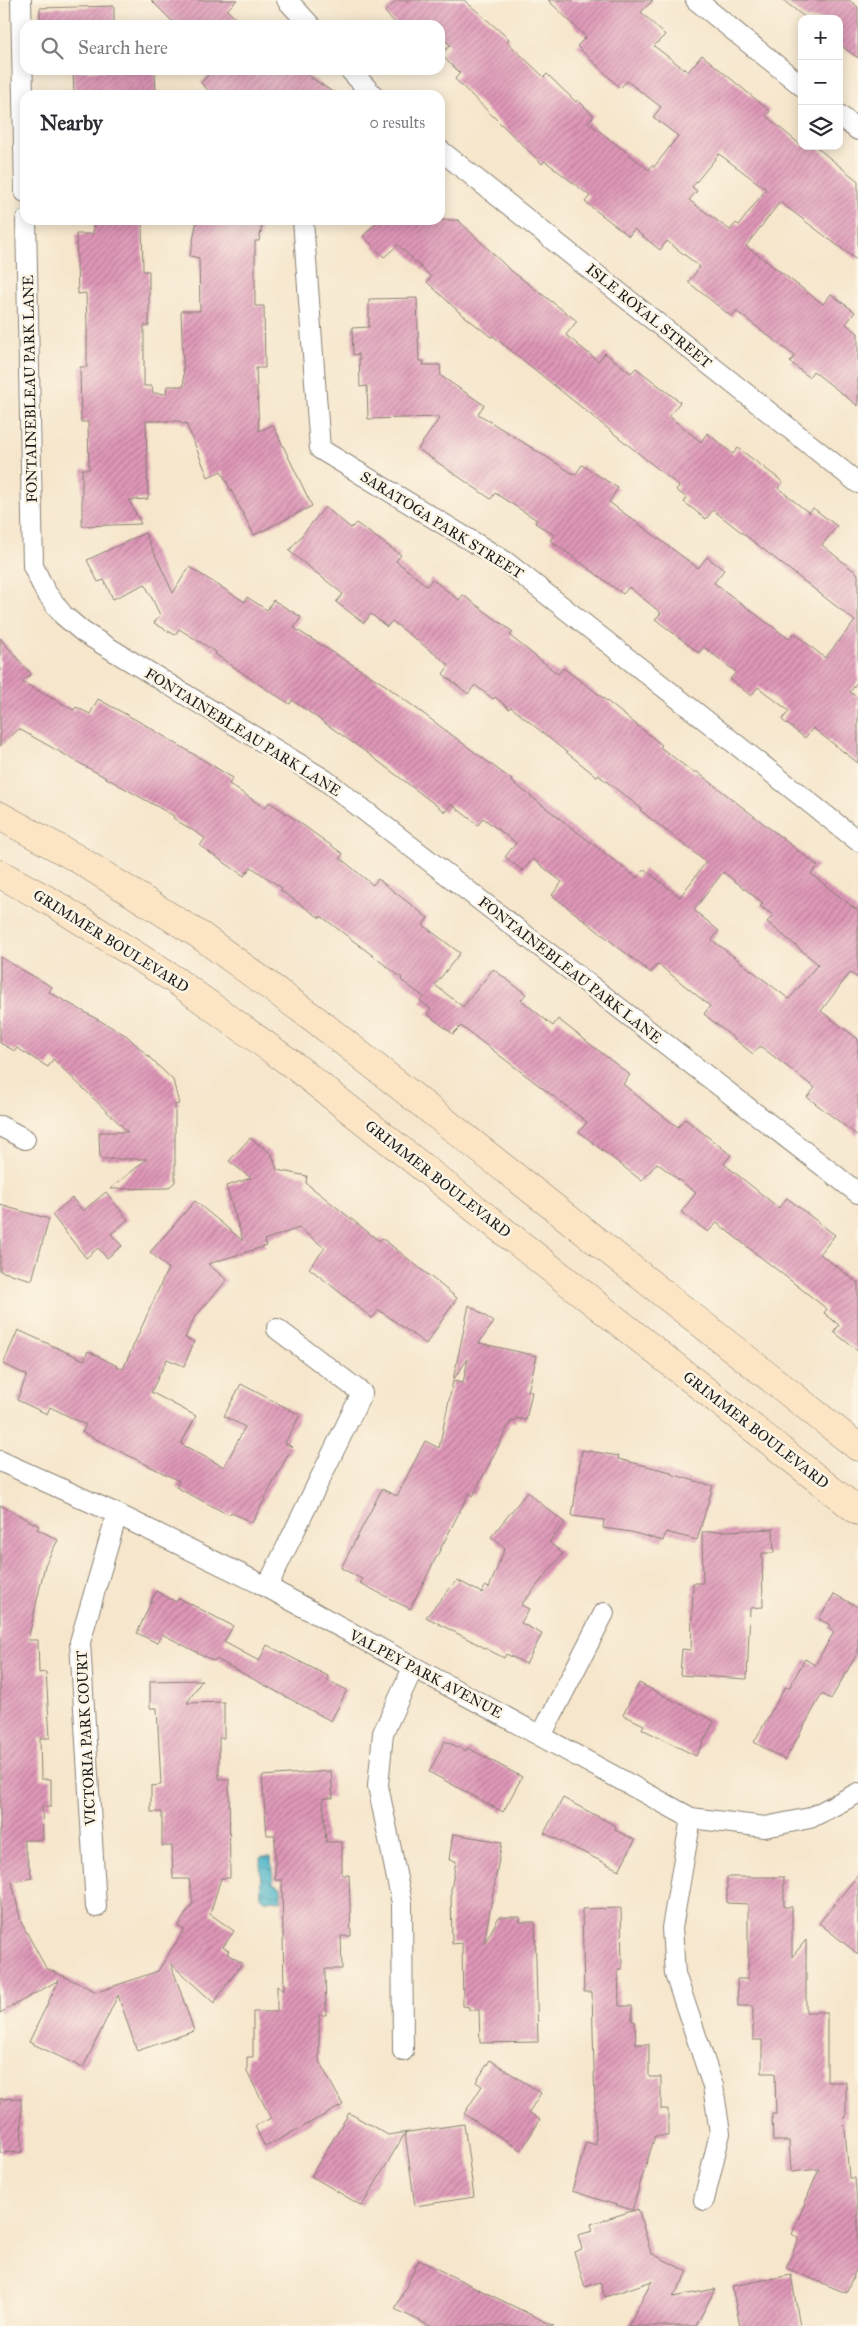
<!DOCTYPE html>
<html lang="en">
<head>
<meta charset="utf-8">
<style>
	:root { --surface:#fff; --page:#f2f2f3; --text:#2b2b33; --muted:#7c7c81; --line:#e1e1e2 }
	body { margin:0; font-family:"IM FELL Great Primer",serif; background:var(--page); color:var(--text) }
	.controls { position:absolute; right:15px; top:15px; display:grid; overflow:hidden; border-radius:10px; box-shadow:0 2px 12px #0003 }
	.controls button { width:45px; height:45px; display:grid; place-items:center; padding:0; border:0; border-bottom:1px solid var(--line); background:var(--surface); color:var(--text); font:25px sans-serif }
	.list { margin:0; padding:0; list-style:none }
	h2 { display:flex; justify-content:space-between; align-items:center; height:65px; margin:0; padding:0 20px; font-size:21px }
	h2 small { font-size:16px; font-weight:400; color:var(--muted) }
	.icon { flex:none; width:28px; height:28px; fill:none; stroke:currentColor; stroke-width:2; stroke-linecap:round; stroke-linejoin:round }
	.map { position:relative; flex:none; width:858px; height:2326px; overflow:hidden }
	.search { position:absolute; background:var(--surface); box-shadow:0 2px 12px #0003; left:20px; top:20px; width:425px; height:55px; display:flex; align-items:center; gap:12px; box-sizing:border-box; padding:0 18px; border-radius:15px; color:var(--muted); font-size:19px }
	.panel { position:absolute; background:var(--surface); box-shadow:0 2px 12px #0003; left:20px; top:90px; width:425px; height:135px; border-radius:15px }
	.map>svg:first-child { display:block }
	.water { fill:url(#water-waves); stroke:#346872 }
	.building { fill:url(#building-hatch); fill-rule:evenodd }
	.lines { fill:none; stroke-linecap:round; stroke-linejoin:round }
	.minor-casing { stroke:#898174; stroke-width:22 }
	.secondary-casing { stroke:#898174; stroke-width:29 }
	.minor { stroke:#fff; stroke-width:20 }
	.secondary { stroke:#fce5c4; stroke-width:28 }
	.labels { text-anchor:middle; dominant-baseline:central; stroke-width:5; stroke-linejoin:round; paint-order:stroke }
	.street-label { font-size:15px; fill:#1c1c1c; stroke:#fcf5e5 }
</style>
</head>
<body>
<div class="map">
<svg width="858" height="2326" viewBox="0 0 858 2326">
	<defs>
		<pattern id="water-waves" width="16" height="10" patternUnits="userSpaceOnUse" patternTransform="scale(1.25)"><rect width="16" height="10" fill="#4bb5c9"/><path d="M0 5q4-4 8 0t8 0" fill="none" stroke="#3e92a2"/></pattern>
		<pattern id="building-hatch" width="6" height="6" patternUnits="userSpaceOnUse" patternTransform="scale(1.25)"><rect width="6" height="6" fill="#df97b8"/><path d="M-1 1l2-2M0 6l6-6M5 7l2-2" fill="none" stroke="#b47a95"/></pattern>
	</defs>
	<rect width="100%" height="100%" fill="#fcf5e5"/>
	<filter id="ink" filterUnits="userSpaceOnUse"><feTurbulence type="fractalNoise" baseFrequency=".02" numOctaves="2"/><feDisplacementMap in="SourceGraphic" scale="10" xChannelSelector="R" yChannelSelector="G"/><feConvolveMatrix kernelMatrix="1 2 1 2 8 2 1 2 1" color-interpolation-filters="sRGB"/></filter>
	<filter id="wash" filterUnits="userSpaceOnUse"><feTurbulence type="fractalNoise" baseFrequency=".0096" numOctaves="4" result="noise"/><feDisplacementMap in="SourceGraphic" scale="20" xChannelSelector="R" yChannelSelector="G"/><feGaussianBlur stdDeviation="1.12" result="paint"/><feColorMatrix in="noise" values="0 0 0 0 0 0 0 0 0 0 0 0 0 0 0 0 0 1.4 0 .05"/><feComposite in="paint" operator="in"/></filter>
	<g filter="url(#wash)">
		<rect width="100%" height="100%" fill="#f6e6cc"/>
		<!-- water -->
		<polygon class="water" points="262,1857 271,1857 273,1883 281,1887 281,1901 265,1900 261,1897 260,1858"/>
		<g id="blocks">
			<!-- building -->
			<g class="building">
				<polygon points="151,0 237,0 227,10 243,25 176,25"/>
				<path d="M397,0H464L509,39L507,42L544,77L547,74L576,102L578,100L594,116L588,122L649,170L652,165L654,167L678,136L653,117L661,107L627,81L620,88L577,46L586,37L548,0H653L641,12L665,35L654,46L688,72L702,55L770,111L766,116L802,146H815L858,181V261L780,202L746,246L823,304L831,294L855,312L846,324L858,333V406L813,371L809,377L790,362L795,356L736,311L732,317L688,282L700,267L667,241L660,250L634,229L629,236L585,202L590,196L545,161L542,164L455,79L460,73L441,55L450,45L440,35V25H397L385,12ZM719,154L766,189L739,225L736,223L730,230L689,200L697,191L692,187Z"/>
				<polygon points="783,0 849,0 858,7 858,58 839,44 839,19 807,19"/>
				<polygon points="114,6 114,25 40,25 40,8"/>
				<polygon points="155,70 156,95 74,95 73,71"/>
				<polygon points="213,70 300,70 337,95 213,95 201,83"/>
				<polygon points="94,220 142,220 143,271 149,271 149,326 144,326 144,386 152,386 153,393 166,394 167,386 184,386 181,311 200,311 199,258 190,256 197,220 263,220 259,241 255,241 255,306 264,306 265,368 256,368 259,431 273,425 312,506 254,535 221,471 208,477 186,423 182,424 180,421 146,421 148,499 129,500 141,524 82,526 82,469 89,469 88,422 81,422 80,367 87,367 87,327 86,293 78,294 76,234 93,234"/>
				<polygon points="379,220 458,220 509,269 577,321 566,335 598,361 605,353 631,373 636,368 680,402 669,416 701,442 707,433 733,454 738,448 783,482 778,488 809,513 813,508 837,526 822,545 858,574 858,681 850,692 858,698 858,763 813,728 805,738 782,720 789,711 758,687 751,696 730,679 736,672 704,647 699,653 655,619 661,613 629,587 623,594 550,540 554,535 535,523 537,520 495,493 491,499 418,449 440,417 368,419 367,386 360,387 359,354 353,355 352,328 369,327 369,299 417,298 419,361 424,361 423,365 440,365 441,376 484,405 478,414 575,475 582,465 618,488 609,502 698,568 707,557 724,570 714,583 789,639 794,633 825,658 855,621 713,510 706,519 684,502 687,498 676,490 679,486 493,336 491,337 458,311 427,282 431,277 398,245 384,257 363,236"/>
				<path d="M325,507L351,528L356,523L401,555L396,561L427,586L432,579L459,600L463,595L513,632L510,636L558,674L563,668L593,690L662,745L660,747L694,773L696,771L818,866L811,874L858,911V978L850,973L821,1011L858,1039V1136L807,1097L815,1088L760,1046L753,1054L704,1014L710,1006L658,964L651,973L552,895L562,882L533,859L523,871L505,857L516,843L483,818L478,825L451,804L445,812L366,752L292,700L290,704L266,689L215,654L216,652L179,629L175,635L154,623L160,615L145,584L113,599L104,580L98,582L87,560L145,533L173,593L189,567L245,602L247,597L267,610L273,600L301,617L294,628L385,685L512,780L511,781L637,878L644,869L680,897L706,862L640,810L641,808L598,775L597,777L511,707L509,709L495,697L493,699L475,685L468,694L443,674L449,665L392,621L387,627L371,614L364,623L336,602L343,594L289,551ZM723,872L763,903L760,906L773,915L767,922L818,964L789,999L712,940L719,931L694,910Z"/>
				<polygon points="0,638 31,674 22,682 74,710 76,707 90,714 98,699 147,726 233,778 229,784 265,808 269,802 289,815 343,854 340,858 373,885 378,879 428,918 423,925 460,953 435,985 463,1007 493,969 526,994 521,1000 553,1026 558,1019 630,1075 623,1084 647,1104 678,1127 685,1119 731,1155 724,1164 779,1208 787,1198 835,1235 820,1254 858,1283 858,1351 834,1332 839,1325 824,1313 827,1309 717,1223 708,1232 681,1212 696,1193 657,1163 642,1181 579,1132 587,1122 461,1026 453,1034 427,1014 431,1009 420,1001 424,997 401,980 402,978 321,916 320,918 280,890 282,888 251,867 244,876 200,846 205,838 173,818 174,816 19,729 0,746"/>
				<polygon points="0,957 52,987 49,992 127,1036 173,1080 179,1104 175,1105 175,1182 168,1188 110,1189 147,1159 100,1159 99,1132 128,1132 53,1059 48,1067 17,1048 15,1051 0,1043"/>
				<polygon points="250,1138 272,1154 277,1170 307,1176 306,1183 379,1241 382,1238 457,1298 426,1344 379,1310 372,1318 309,1268 325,1248 299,1228 264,1240 266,1246 208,1264 227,1280 194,1318 185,1338 194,1342 184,1366 167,1359 151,1392 196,1416 181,1444 224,1467 245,1427 224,1416 241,1384 300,1415 285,1443 292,1447 252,1523 231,1512 229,1515 176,1487 179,1481 82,1432 86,1425 50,1407 47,1414 17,1400 27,1375 3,1364 18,1330 84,1360 88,1351 123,1369 168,1268 150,1252 195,1201 243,1241 226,1186 251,1178 229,1161"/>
				<polygon points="106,1192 128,1220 111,1234 122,1246 107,1258 98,1248 86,1258 52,1215 72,1198 83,1211"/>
				<polygon points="0,1205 49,1219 32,1280 0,1271"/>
				<polygon points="469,1305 494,1322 479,1343 537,1356 528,1391 532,1392 526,1420 516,1418 515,1422 511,1421 473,1496 469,1493 410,1609 360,1583 362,1579 341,1568 382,1489 397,1496 425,1441 439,1448 453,1381 463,1383 468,1359 453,1380"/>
				<polygon points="582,1450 619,1456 618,1459 671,1472 671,1474 713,1486 697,1540 666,1532 663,1541 631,1532 603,1528 604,1520 572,1516"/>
				<polygon points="527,1492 565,1523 549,1542 563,1554 521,1605 529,1609 521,1623 542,1634 526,1664 506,1654 504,1658 426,1617 457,1580 482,1593 485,1586 489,1588 505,1548 491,1537"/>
				<polygon points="0,1505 39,1526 37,1529 58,1540 45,1565 28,1640 38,1640 39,1673 46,1672 50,1738 40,1738 41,1779 51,1779 51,1807 42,1807 43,1840 23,1840 32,1878 12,1882 21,1922 46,1968 97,1992 158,1971 184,1930 178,1926 193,1903 189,1879 173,1879 172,1846 162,1846 162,1812 151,1812 151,1786 161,1785 157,1708 150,1708 150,1681 202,1680 187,1703 224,1702 224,1738 219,1738 219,1779 229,1779 230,1878 221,1878 210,1914 234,1931 223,1947 229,1951 227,1954 242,1963 214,2003 171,1964 194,2031 137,2051 118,1995 83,2068 29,2042 59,1980 0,2013"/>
				<polygon points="773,1529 774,1553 762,1553 763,1607 750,1608 747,1679 680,1675 682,1649 691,1650 693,1583 703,1583 702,1532"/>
				<polygon points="156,1591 176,1602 179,1598 233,1626 224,1642 259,1661 267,1645 328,1676 327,1680 347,1690 331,1721 216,1659 214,1661 162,1634 157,1643 137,1633"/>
				<polygon points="834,1594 858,1607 858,1652 831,1699 822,1694 785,1760 754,1742 785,1687 789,1688 805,1659 815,1665 834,1632 828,1628 830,1625 819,1619"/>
				<polygon points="639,1683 714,1721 696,1756 642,1729 644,1725 623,1715"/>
				<polygon points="445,1741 466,1751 468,1748 522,1777 503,1812 429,1772"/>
				<polygon points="331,1771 333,1798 323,1798 326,1842 342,1842 342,1875 349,1875 351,1936 341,1936 342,1969 325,1969 326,2015 319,2015 319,2061 343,2105 265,2147 255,2126 271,2118 247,2072 247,2057 253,2057 253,2012 277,2012 277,1986 284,1991 282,1880 275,1880 275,1835 267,1835 262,1776"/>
				<polygon points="563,1798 616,1826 615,1830 635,1840 619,1870 544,1833"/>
				<polygon points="453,1834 502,1842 484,1944 499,1917 520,1917 520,1922 535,1922 538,2042 480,2043 479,2010 469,2010 469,2007 463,2006 462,1943 452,1944 451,1890 456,1861 449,1860"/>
				<polygon points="858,1875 858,1954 819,1923"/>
				<polygon points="727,1877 784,1877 784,1907 792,1907 792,1957 806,1940 806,2012 827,2012 827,2082 846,2082 846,2117 844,2117 849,2178 855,2178 858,2217 858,2265 846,2293 786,2268 799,2238 792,2234 819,2169 791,2172 789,2141 773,2141 772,2114 776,2114 775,2073 762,2073 762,2040 753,2040 753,2006 738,2006 737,1979 748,1979 748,1904 727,1903"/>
				<polygon points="621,1908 622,1969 618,1969 619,2006 632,2006 632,2021 635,2021 636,2044 649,2044 649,2077 661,2077 661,2109 668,2109 668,2136 655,2136 632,2210 572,2191 586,2142 596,2145 592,1992 584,1992 582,1909"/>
				<polygon points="490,2060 541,2093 529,2112 540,2120 521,2150 464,2114 482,2086 476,2082"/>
				<polygon points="21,2098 22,2152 0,2153 0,2099"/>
				<polygon points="349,2113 388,2135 464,2124 474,2197 415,2206 405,2133 362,2206 311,2176"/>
				<polygon points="638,2209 651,2253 688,2272 673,2297 715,2289 696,2326 628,2326 652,2281 605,2297 600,2282 585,2287 574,2252 582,2249 578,2235 593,2231 591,2224"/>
				<polygon points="419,2260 554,2326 430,2326 395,2309"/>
				<polygon points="791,2275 800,2326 740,2326 732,2286"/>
			</g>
		</g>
	</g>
	<g filter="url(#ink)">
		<use href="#blocks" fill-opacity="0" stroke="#898174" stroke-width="1"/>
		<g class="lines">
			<!-- minor casing -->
			<g class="minor-casing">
				<g id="minor">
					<polyline points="21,0 25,192"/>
					<polyline points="287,0 310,25"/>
					<polyline points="696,0 802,86"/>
					<polyline points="350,70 373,95"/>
					<polyline points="839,115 858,130"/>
					<polyline points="440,150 858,483"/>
					<polyline points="26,220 33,566 45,591 63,615 83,632 325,780 858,1193"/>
					<polyline points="303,220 320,449 506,562 858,841"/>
					<polyline points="0,1126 25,1139"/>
					<polyline points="0,1461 117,1514 267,1587 691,1818 765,1827 810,1818 858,1793"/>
					<polyline points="267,1587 362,1393 277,1329"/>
					<polyline points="541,1736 604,1613"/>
					<polyline points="691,1818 672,1928 675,1974 713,2086 720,2133 704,2200"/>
					<polyline points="96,1907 80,1642 117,1514"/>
					<polyline points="403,2051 402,1903 378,1786 383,1733 413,1668"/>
				</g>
			</g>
			<!-- secondary casing -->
			<g class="secondary-casing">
				<g id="secondary">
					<polyline points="0,816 78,859 201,936 316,1020 858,1447"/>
					<polyline points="0,874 53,903 175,980 292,1064 858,1511"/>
				</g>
			</g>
			<!-- minor -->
			<use href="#minor" class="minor"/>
			<!-- secondary -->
			<use href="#secondary" class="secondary"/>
		</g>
	</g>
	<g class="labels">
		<!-- street labels -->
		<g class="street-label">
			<text transform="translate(649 316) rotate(39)">ISLE ROYAL STREET</text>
			<text transform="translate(30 389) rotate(-91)">FONTAINEBLEAU PARK LANE</text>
			<text transform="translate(442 525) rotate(32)">SARATOGA PARK STREET</text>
			<text transform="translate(243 732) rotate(32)">FONTAINEBLEAU PARK LANE</text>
			<text transform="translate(111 941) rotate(32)">GRIMMER BOULEVARD</text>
			<text transform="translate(570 970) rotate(38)">FONTAINEBLEAU PARK LANE</text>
			<text transform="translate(438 1179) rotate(38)">GRIMMER BOULEVARD</text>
			<text transform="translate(756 1430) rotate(38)">GRIMMER BOULEVARD</text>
			<text transform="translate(426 1674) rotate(28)">VALPEY PARK AVENUE</text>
			<text transform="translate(86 1738) rotate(-93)">VICTORIA PARK COURT</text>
		</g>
	</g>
</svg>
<div class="controls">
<button>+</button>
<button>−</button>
<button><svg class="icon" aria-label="layers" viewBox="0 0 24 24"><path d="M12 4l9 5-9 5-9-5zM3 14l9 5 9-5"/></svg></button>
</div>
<div class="search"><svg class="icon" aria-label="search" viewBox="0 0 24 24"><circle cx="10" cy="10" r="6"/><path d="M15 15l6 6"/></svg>Search here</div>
<section class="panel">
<h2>Nearby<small>0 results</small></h2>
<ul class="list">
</ul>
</section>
</div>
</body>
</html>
